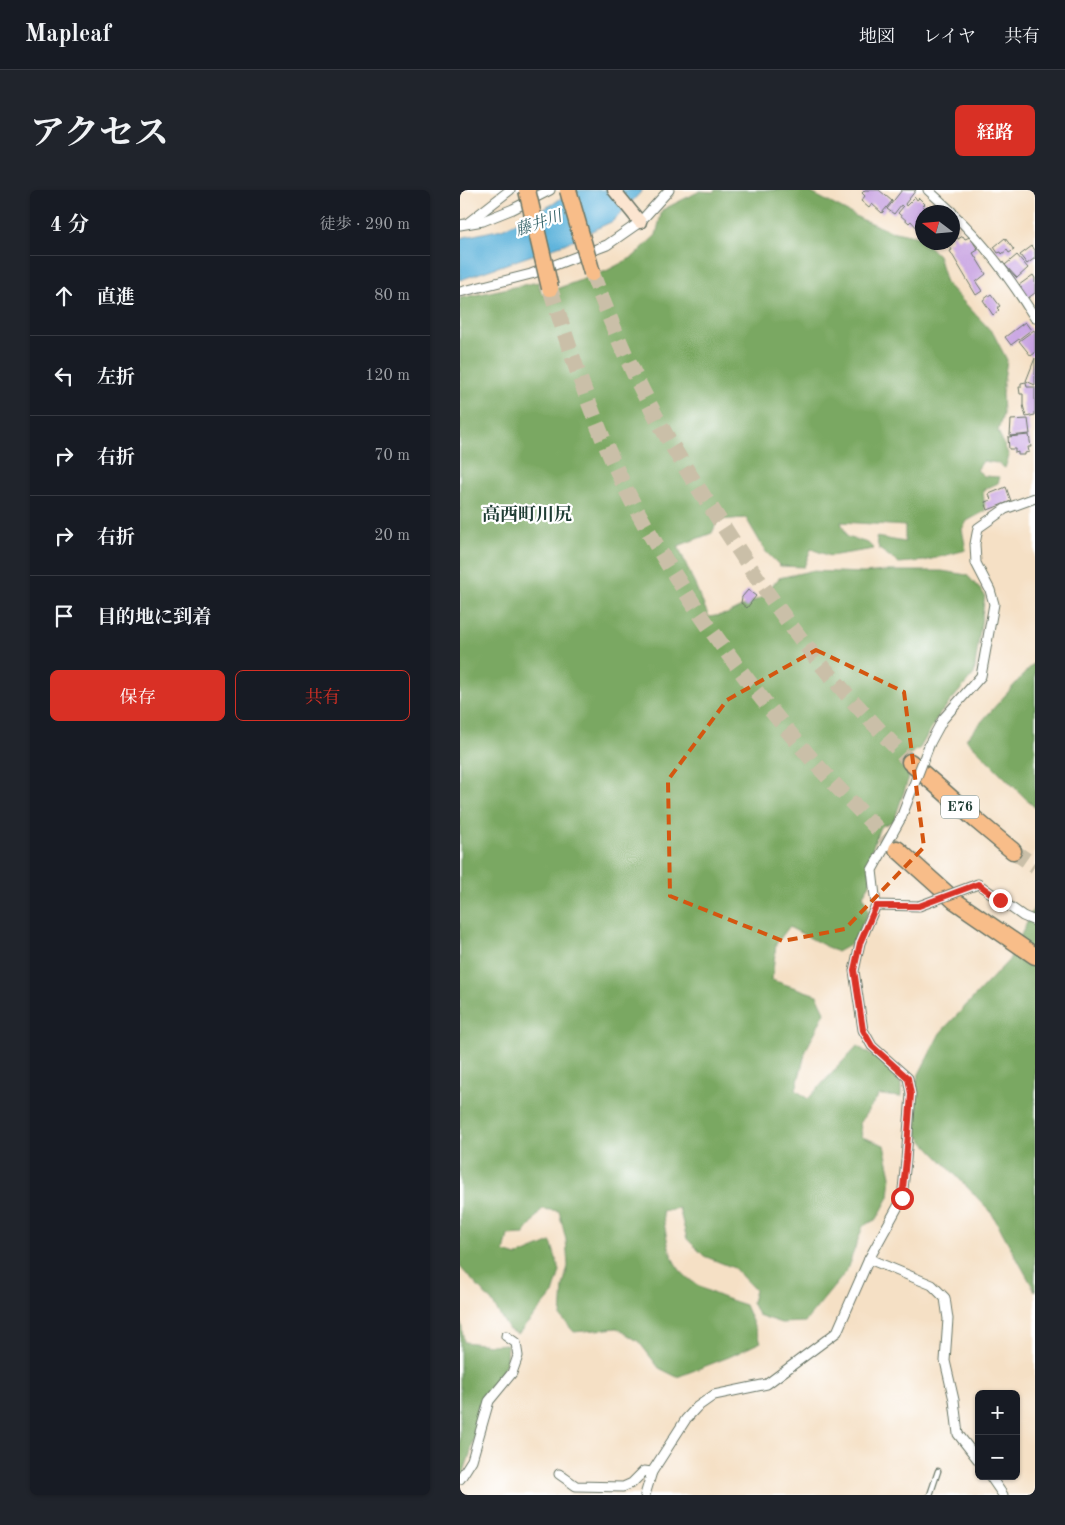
<!DOCTYPE html>
<html lang="ja">
<head>
<meta charset="utf-8">
<style>
	:root { --surface:#171b24; --page:#20242c; --text:#f1f3f6; --muted:#9ea1a6; --line:#363941; --accent:#d93025 }
	body { margin:0; font-family:"Old Standard TT","Noto Serif JP",serif; background:var(--page); color:var(--text) }
	.controls { position:absolute; right:15px; bottom:15px; display:grid; overflow:hidden; border-radius:8px; box-shadow:0 1px 4px #0004 }
	.controls button { width:45px; height:45px; display:grid; place-items:center; padding:0; border:0; border-bottom:1px solid var(--line); background:var(--surface); color:var(--text); font:25px sans-serif }
	.compass { position:absolute; left:455px; top:15px; width:45px; height:45px; border-radius:50%; background:var(--surface); box-shadow:0 1px 4px #0004; rotate:286deg }
	.stop { position:absolute; width:15px; height:15px; margin:-11px; border:4px solid #d93025; border-radius:50%; background:#fff }
	.stop.end { background:#d93025; border-color:#fff; box-shadow:0 1px 5px #0008 }
	.list { margin:0; padding:0; list-style:none }
	h2 { display:flex; justify-content:space-between; align-items:center; height:65px; margin:0; padding:0 20px; font-size:21px }
	h2 small { font-size:16px; font-weight:400; color:var(--muted) }
	.list li { display:grid; grid-template-columns:32px 1fr auto; gap:15px; align-items:center; box-sizing:border-box; height:80px; padding:0 20px; border-top:1px solid var(--line) }
	.list b { display:block; font-size:19px; white-space:nowrap }
	.list em { font-size:16px; font-style:normal; color:var(--muted) }
	.actions { display:flex; gap:10px; padding:15px 20px }
	.actions a { flex:1; padding:11px 0; border:1px solid var(--accent); border-radius:8px; text-align:center; font-size:18px; color:var(--accent) }
	.actions .main { background:var(--accent); color:#fff }
	.icon { flex:none; width:28px; height:28px; fill:none; stroke:currentColor; stroke-width:2; stroke-linecap:round; stroke-linejoin:round }
	.map { position:relative; flex:none; width:575px; height:1305px; overflow:hidden; border-radius:8px }
	header { display:flex; align-items:center; gap:30px; box-sizing:border-box; height:70px; padding:0 25px; background:var(--surface); border-bottom:1px solid var(--line) }
	header strong { font-size:24px }
	nav { display:flex; gap:28px; margin-inline-start:auto; font-size:18px }
	.intro { display:flex; align-items:center; justify-content:space-between; box-sizing:border-box; height:120px; padding:0 30px }
	h1 { margin:0; font-size:35px }
	.button { padding:12px 22px; border-radius:8px; background:var(--accent); color:#fff; font-size:18px; font-weight:700 }
	main { display:flex; gap:30px; padding:0 30px }
	aside { flex:1; background:var(--surface); border-radius:8px; box-shadow:0 1px 4px #0004 }
	.map>svg:first-child { display:block }
	.forest { fill:#7aa862; stroke:#4c724b }
	.water { fill:#5eb4db; stroke:#3e7888 }
	.building { fill:#c59ee0 }
	.lines { fill:none; stroke-linecap:round; stroke-linejoin:round }
	.highway-tunnel { stroke:#cabfa8; stroke-width:16; stroke-dasharray:16 8; stroke-linecap:butt }
	.lane-casing { stroke:#6a7667; stroke-width:7 }
	.street-casing { stroke:#6a7667; stroke-width:11 }
	.secondary-casing { stroke:#6a7667; stroke-width:15 }
	.highway-casing { stroke:#6a7667; stroke-width:19 }
	.lane { stroke:#fff; stroke-width:4.5 }
	.street { stroke:#fff; stroke-width:9 }
	.secondary { stroke:#fce5d0; stroke-width:12 }
	.highway { stroke:#f8bd89; stroke-width:16 }
	.street-bridge-casing { stroke:#6a7667; stroke-width:11; stroke-linecap:butt }
	.highway-bridge-casing { stroke:#6a7667; stroke-width:19; stroke-linecap:butt }
	.street-bridge { stroke:#fff; stroke-width:9 }
	.highway-bridge { stroke:#f8bd89; stroke-width:16 }
	.route { stroke:#d93025; stroke-width:6 }
	.marked { fill:none; stroke:#d45610; stroke-width:4; stroke-dasharray:10 6; stroke-linejoin:round }
	.labels { text-anchor:middle; dominant-baseline:central; stroke-width:4.5; stroke-linejoin:round; paint-order:stroke }
	.shield { fill:#fff; stroke:#627771; stroke-width:1 }
	.shield-label { font-size:14px; font-weight:bold; fill:#1f3d34 }
	.water-label { font-size:16px; font-style:italic; fill:#326166; stroke:#fff }
	.quarter-label { font-size:18px; font-weight:bold; fill:#1f3d34; stroke:#fff }
</style>
</head>
<body>
<header>
<strong>Mapleaf</strong>
<nav><a>地図</a><a>レイヤ</a><a>共有</a></nav>
</header>
<div class="intro"><h1>アクセス</h1><a class="button">経路</a></div>
<main>
<aside>
<h2>4 分<small>徒歩 · 290 m</small></h2>
<ul class="list">
<li><svg class="icon" aria-label="ahead" viewBox="0 0 24 24"><path d="M12 20V5M6 11l6-6 6 6"/></svg><div><b>直進</b></div><em>80 m</em></li>
<li><svg class="icon" aria-label="left" viewBox="0 0 24 24"><path d="M17 20v-9H6M10 6l-5 5 5 5"/></svg><div><b>左折</b></div><em>120 m</em></li>
<li><svg class="icon" aria-label="right" viewBox="0 0 24 24"><path d="M7 20v-9h11M14 6l5 5-5 5"/></svg><div><b>右折</b></div><em>70 m</em></li>
<li><svg class="icon" aria-label="right" viewBox="0 0 24 24"><path d="M7 20v-9h11M14 6l5 5-5 5"/></svg><div><b>右折</b></div><em>20 m</em></li>
<li><svg class="icon" aria-label="arrive" viewBox="0 0 24 24"><path d="M6 21V4h12l-3 4 3 4H6"/></svg><div><b>目的地に到着</b></div></li>
</ul>
<div class="actions"><a class="main">保存</a><a>共有</a></div>
</aside>
<div class="map">
<svg width="575" height="1305" viewBox="0 0 575 1305">
	<rect width="100%" height="100%" fill="#fff"/>
	<filter id="ink" filterUnits="userSpaceOnUse"><feTurbulence type="fractalNoise" baseFrequency=".02" numOctaves="2"/><feDisplacementMap in="SourceGraphic" scale="10" xChannelSelector="R" yChannelSelector="G"/><feConvolveMatrix kernelMatrix="1 2 1 2 8 2 1 2 1" color-interpolation-filters="sRGB"/></filter>
	<filter id="wash" filterUnits="userSpaceOnUse"><feTurbulence type="fractalNoise" baseFrequency=".0096" numOctaves="4" result="noise"/><feDisplacementMap in="SourceGraphic" scale="20" xChannelSelector="R" yChannelSelector="G"/><feGaussianBlur stdDeviation="1.12" result="paint"/><feColorMatrix in="noise" values="0 0 0 0 0 0 0 0 0 0 0 0 0 0 0 0 0 1.4 0 .05"/><feComposite in="paint" operator="in"/></filter>
	<g filter="url(#wash)">
		<rect width="100%" height="100%" fill="#f5e0c5"/>
		<!-- forest -->
		<g class="forest">
			<path d="M255,0H346L401,29L430,41L460,47L462,52L466,53L478,65L486,93L533,143L547,170L542,203L543,224L538,241L549,266L545,278L537,273L523,271L517,280L524,286L540,287L538,293L523,300L525,321L507,331L502,339L506,360L464,371L439,373L419,359L416,347L445,352V336L381,332L387,347L408,353L414,359L370,366L351,359L344,377L320,376L306,362L286,328L258,330L252,343L218,356L249,427L267,424L302,407L319,388L350,381L404,383L425,381H482L507,385L525,405L514,484L479,525L460,558L449,565L443,575L449,587L434,631L420,637L412,659L410,694L403,705L409,721L393,753L377,762L329,737L316,754L312,790L357,805L365,822L346,860L336,900L348,909L397,856L419,870L441,894V907L419,905L400,932L402,947L424,955L431,986L429,1007L417,1029L403,1036L386,1082L345,1132L321,1133L298,1125L292,1112L295,1100L274,1078L244,1066L227,1049L219,1018L202,1021C205,1035 207,1058 214,1071C227,1096 260,1107 285,1115L301,1152L269,1167L217,1187L199,1178L179,1152L157,1138L114,1142L101,1127L103,1096L108,1076L106,1050L99,1021L82,1019L64,1044L48,1045L44,1062L57,1066L91,1052L100,1081L93,1104L58,1144L49,1140L32,1112L0,1077V108L78,92L82,104L146,81L173,67L196,45L202,20L240,1L253,2Z"/>
			<polygon points="573,474 575,475 575,618 506,549"/>
			<polygon points="575,716 575,1101 531,1022 459,947 448,923 458,886 480,843 549,770"/>
			<polygon points="0,1126 4,1152 31,1155 47,1154 46,1173 34,1198 23,1215 10,1264 0,1294"/>
		</g>
		<!-- water -->
		<polygon class="water" points="112,0 183,0 153,31 104,54 0,90 0,48 42,39 93,14"/>
		<g id="blocks">
			<!-- building -->
			<g class="building">
				<polygon points="405,0 419,0 432,11 422,23 412,14 409,18 401,11 405,6 402,3"/>
				<polygon points="442,0 456,0 445,14 446,16 455,7 457,10 459,8 465,14 463,16 471,22 462,22 462,34 458,39 451,31 449,33 438,23 443,17 441,15 434,24 427,19"/>
				<polygon points="492,43 498,49 503,46 505,49 510,47 518,60 513,63 526,84 516,92 522,101 516,105 490,61 492,60 487,52 492,52"/>
				<polygon points="545,48 554,60 549,63 547,60 542,64 541,62 538,63 534,57"/>
				<polygon points="572,56 575,60 575,68 567,74 560,65"/>
				<polygon points="557,65 568,78 557,88 545,75"/>
				<polygon points="573,85 575,88 575,103 568,108 559,95"/>
				<polygon points="531,104 540,116 537,118 539,120 533,125 523,110"/>
				<polygon points="565,132 571,140 551,155 545,147"/>
				<polygon points="574,140 575,142 575,163 571,166 559,151"/>
				<polygon points="575,168 575,195 566,191"/>
				<polygon points="566,192 567,197 575,197 575,225 566,227 563,215 563,204 560,204 559,197 561,197 561,193"/>
				<polygon points="568,229 570,244 550,246 551,230"/>
				<polygon points="569,245 571,257 568,257 569,262 565,263 565,265 558,265 558,262 555,263 555,259 549,259 548,247"/>
				<polygon points="546,297 551,311 528,320 525,312 531,310 529,304"/>
				<polygon points="288,400 296,406 287,418 281,413 282,407"/>
			</g>
		</g>
	</g>
	<g filter="url(#ink)">
		<use href="#blocks" fill-opacity="0" stroke="#6a7667" stroke-width="1"/>
		<g class="lines">
			<!-- highway-tunnel -->
			<g class="highway-tunnel">
				<path d="M132,83C150,130 169,177 193,221C211,256 232,289 254,322C287,373 321,426 360,473C388,507 419,540 450,572"/>
				<path d="M90,98C114,173 138,247 175,317C224,408 288,496 356,574C382,603 410,631 437,659"/>
				<polyline points="553,661 575,676"/>
			</g>
			<!-- lane casing -->
			<g class="lane-casing">
				<polyline id="lane" points="470,1305 478,1281"/>
			</g>
			<!-- street casing -->
			<g class="street-casing">
				<g id="street">
					<polyline points="468,0 492,22"/>
					<path d="M492,23C525,53 552,91 575,128"/>
					<polyline points="9,32 50,0"/>
					<polyline points="0,35 23,31 53,19 90,0"/>
					<polyline points="0,102 71,84 147,55 180,32 209,0"/>
					<polyline points="470,553 483,529 521,486 534,414 530,400 516,373 515,354 518,338 545,319 575,308"/>
					<polyline points="518,694 563,726 575,731"/>
					<polyline points="416,715 459,716"/>
					<polyline points="409,1069 472,1095 485,1108 488,1129 485,1171 494,1210 498,1244 519,1271"/>
					<polyline points="99,1284 116,1296 163,1297 172,1293 184,1281 192,1282"/>
					<polyline points="530,1286 543,1305"/>
					<polyline points="0,1289 12,1270 29,1211 52,1183 58,1166 56,1153 46,1146"/>
					<polyline points="185,1305 192,1282 226,1229 237,1217 254,1205 307,1194 377,1142 409,1069 442,1009 446,970 451,904 448,888 412,856 403,840 394,781 400,753 416,715 412,680 441,628"/>
				</g>
			</g>
			<!-- secondary casing -->
			<g class="secondary-casing">
				<polyline id="secondary" points="154,0 180,32"/>
			</g>
			<!-- highway casing -->
			<g class="highway-casing">
				<g id="highway">
					<polyline points="450,572 516,630 553,661"/>
					<polyline points="437,659 495,711 575,766"/>
				</g>
			</g>
			<!-- lane -->
			<use href="#lane" class="lane"/>
			<!-- street -->
			<use href="#street" class="street"/>
			<!-- secondary -->
			<use href="#secondary" class="secondary"/>
			<!-- highway -->
			<use href="#highway" class="highway"/>
			<!-- street-bridge casing -->
			<g class="street-bridge-casing">
				<g id="street-bridge">
					<polyline points="441,628 470,553"/>
					<polyline points="459,716 518,694"/>
				</g>
			</g>
			<!-- highway-bridge casing -->
			<g class="highway-bridge-casing">
				<g id="highway-bridge">
					<polyline points="67,0 90,98"/>
					<polyline points="108,0 132,83"/>
				</g>
			</g>
			<!-- street-bridge -->
			<use href="#street-bridge" class="street-bridge"/>
			<!-- highway-bridge -->
			<use href="#highway-bridge" class="highway-bridge"/>
		</g>
	</g>
	<g class="lines" filter="url(#ink)">
		<!-- route -->
		<polyline class="route" points="442,1008 446,970 451,904 448,888 412,856 403,840 394,780 400,753 416,716 459,716 518,694 540,710"/>
	</g>
	<!-- marked area -->
	<path class="marked" d="M356,460L444,502L464,657L385,739L323,751L210,706L208,590L267,510Z"/>
	<g class="labels">
		<!-- shield labels -->
		<rect class="shield" x="481" y="605.5" width="38" height="23" rx="4"/>
		<g class="shield-label">
			<text x="500" y="617">E76</text>
		</g>
		<!-- water labels -->
		<g class="water-label">
			<text transform="translate(79 34) rotate(-19)">藤井川</text>
		</g>
		<!-- quarter labels -->
		<g class="quarter-label">
			<text x="67" y="325">高西町川尻</text>
		</g>
	</g>
</svg>
<div class="controls">
<button>+</button>
<button>−</button>
</div>
<svg class="compass" viewBox="-18 -18 36 36"><path d="M0-13l5 13h-10z" fill="#e53935"/><path d="M0 13l5-13h-10z" fill="#9ea1a6"/></svg>
<div class="stop" style="left:442px;top:1008px"></div>
<div class="stop end" style="left:540px;top:710px"></div>
</div>
</main>
</body>
</html>
